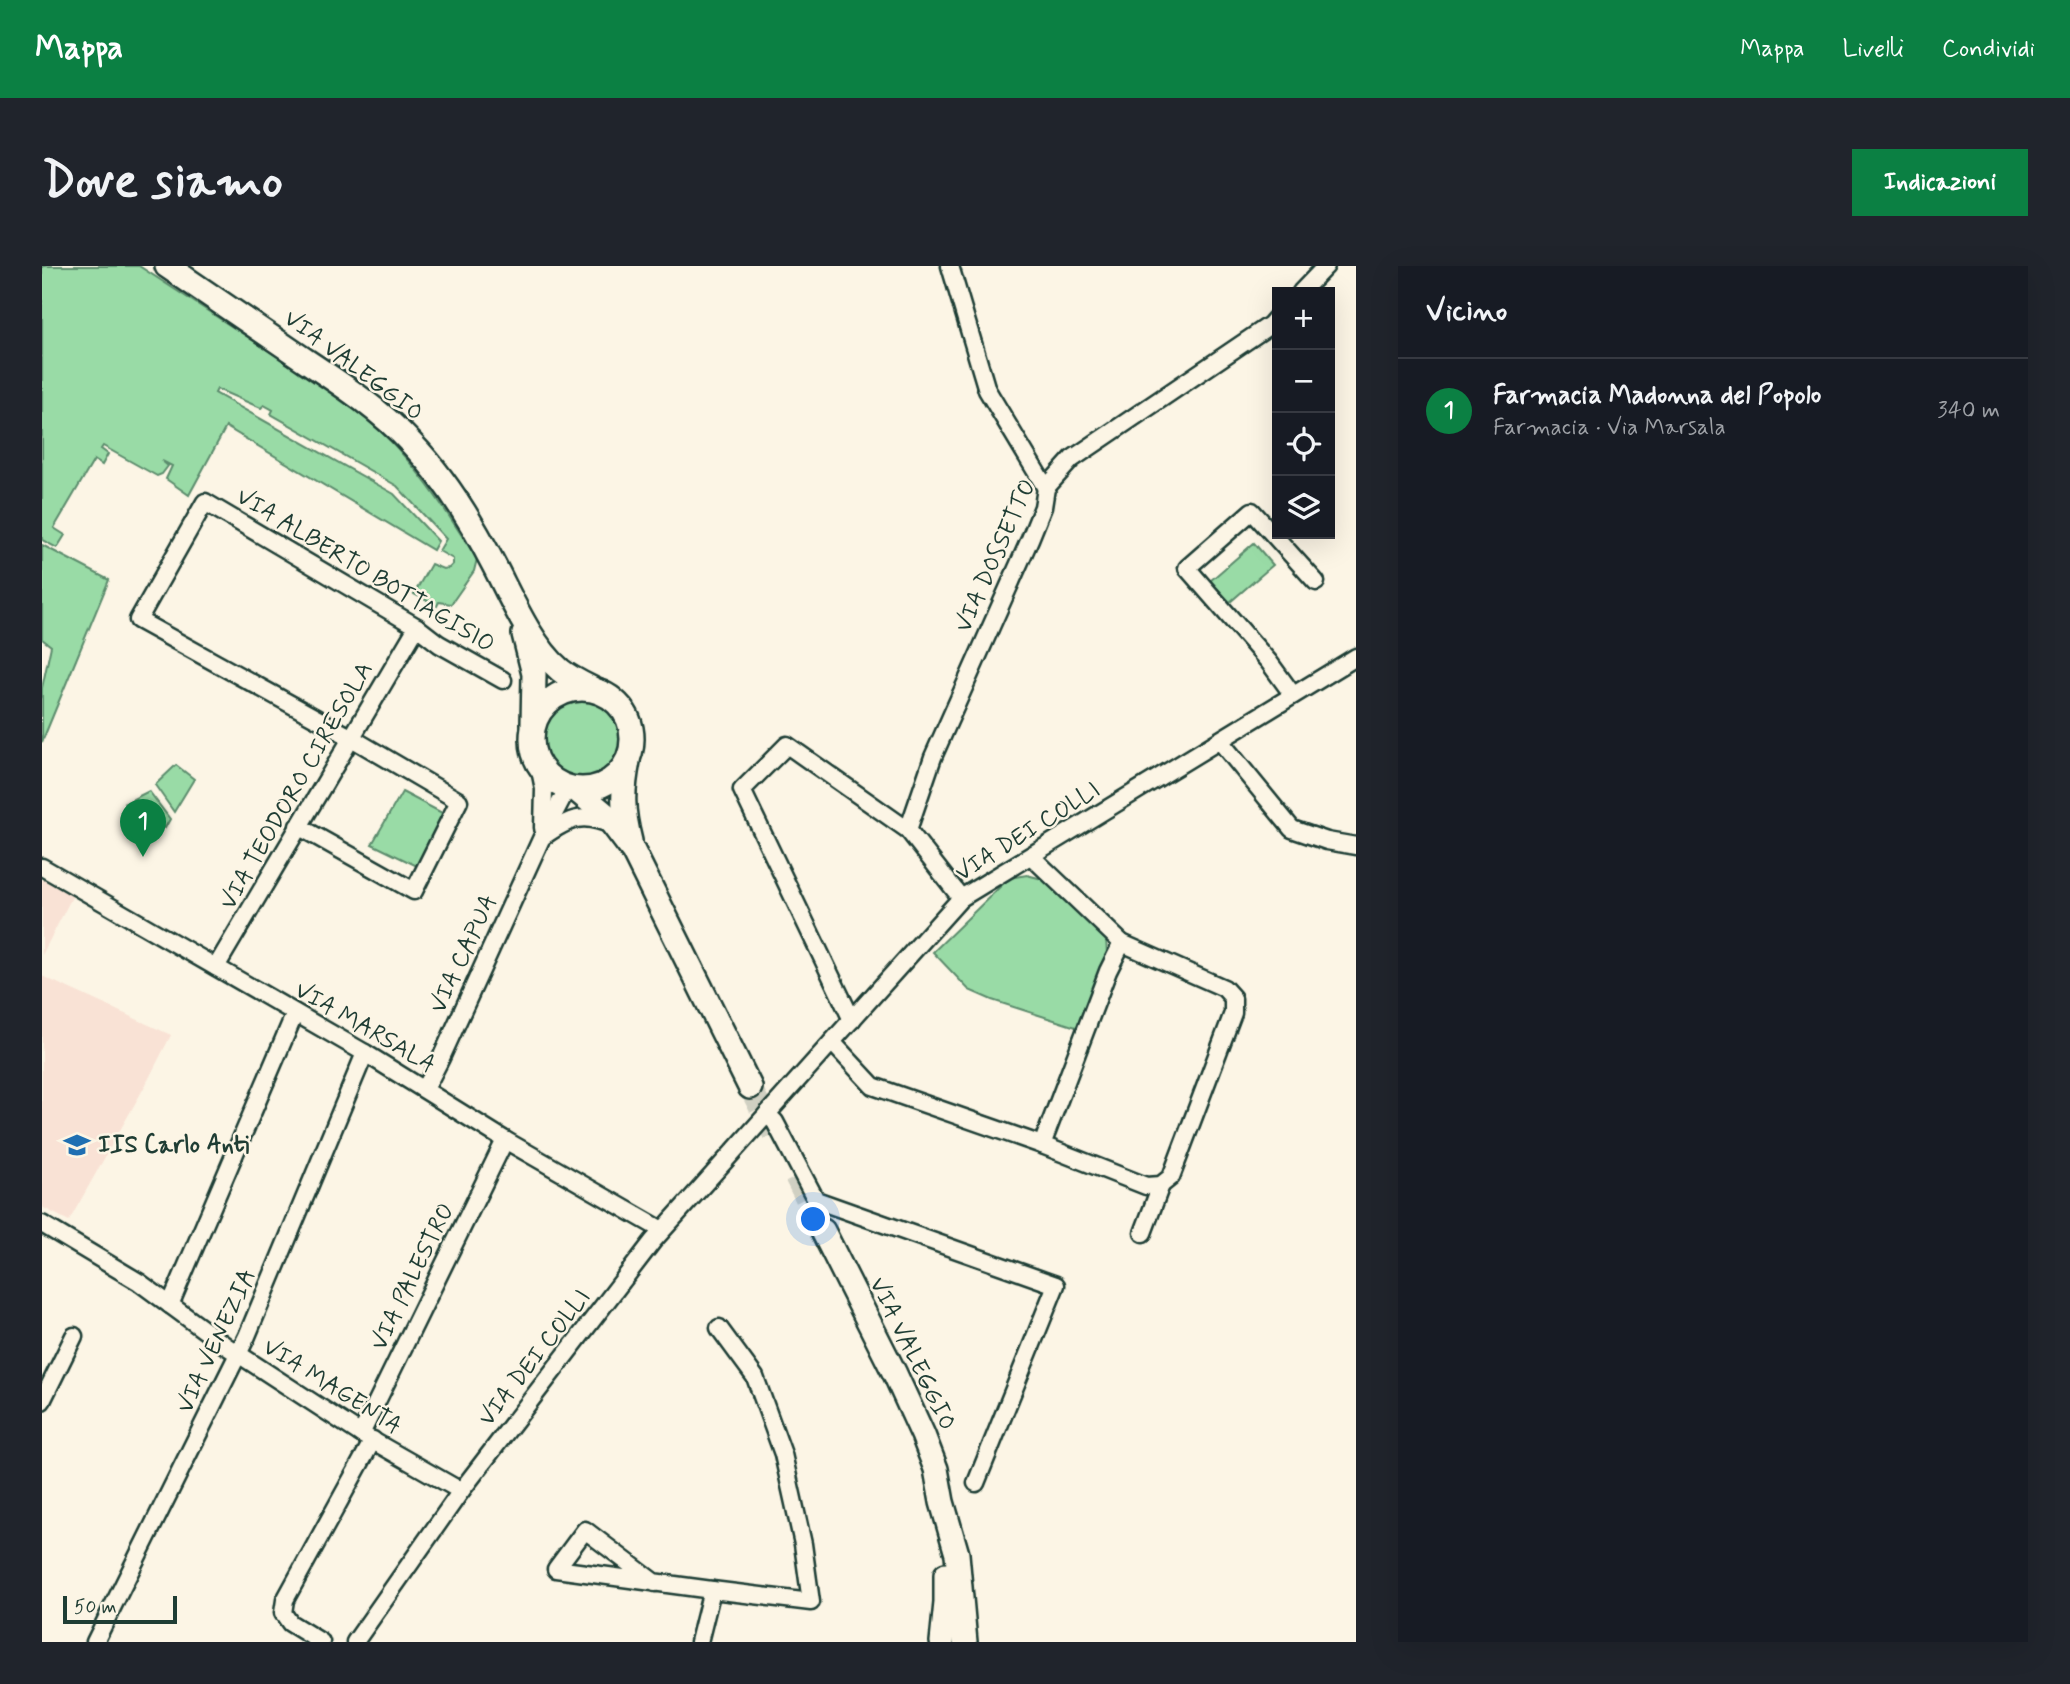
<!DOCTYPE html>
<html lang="it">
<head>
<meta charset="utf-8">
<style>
	:root { --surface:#171b24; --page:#20242c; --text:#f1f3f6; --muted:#9ea1a6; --line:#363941; --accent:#0b8043 }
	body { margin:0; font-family:Mynerve,sans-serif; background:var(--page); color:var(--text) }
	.controls { position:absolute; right:21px; top:21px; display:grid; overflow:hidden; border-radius:0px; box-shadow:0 7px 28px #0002 }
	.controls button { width:63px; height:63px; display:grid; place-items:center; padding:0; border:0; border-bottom:2px solid var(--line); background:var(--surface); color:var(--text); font:35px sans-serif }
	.scale { position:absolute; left:21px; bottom:18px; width:114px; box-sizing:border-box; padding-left:7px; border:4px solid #1f3d34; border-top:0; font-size:19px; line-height:24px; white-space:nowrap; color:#1f3d34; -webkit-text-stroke:5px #fcf5e5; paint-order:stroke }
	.you { position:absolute; left:772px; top:954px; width:24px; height:24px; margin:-18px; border:5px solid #fff; border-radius:50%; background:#1a73e8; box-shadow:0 0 0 10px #1a73e833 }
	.badge { display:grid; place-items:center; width:46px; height:46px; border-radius:50%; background:var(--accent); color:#fff; font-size:23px; font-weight:700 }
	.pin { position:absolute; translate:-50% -58px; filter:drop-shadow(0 2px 4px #0008) }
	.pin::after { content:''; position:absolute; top:37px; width:24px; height:21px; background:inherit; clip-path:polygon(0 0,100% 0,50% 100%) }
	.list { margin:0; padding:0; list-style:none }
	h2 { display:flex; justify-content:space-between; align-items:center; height:91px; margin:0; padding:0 28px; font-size:30px }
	h2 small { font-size:23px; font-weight:400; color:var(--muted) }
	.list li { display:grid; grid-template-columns:46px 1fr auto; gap:21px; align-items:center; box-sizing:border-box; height:105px; padding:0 28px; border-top:2px solid var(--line) }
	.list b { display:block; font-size:26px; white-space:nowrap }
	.list p { margin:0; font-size:23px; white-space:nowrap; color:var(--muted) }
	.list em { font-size:23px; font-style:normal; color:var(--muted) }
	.icon { flex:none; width:38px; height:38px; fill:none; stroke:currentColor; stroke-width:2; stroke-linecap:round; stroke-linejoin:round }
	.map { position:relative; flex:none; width:1314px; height:1376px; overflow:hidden; border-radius:0px }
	header { display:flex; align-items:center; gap:42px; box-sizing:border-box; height:98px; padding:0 35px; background:var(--accent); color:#fff }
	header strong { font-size:33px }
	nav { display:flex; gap:38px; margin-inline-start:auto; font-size:24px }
	.intro { display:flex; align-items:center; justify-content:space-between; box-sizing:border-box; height:168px; padding:0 42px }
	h1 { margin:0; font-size:49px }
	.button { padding:18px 32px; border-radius:0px; background:var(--accent); color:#fff; font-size:24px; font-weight:700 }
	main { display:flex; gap:42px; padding:0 42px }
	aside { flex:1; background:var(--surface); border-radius:0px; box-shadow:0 7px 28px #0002 }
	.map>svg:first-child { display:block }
	.built { fill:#f9e2d5 }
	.green { fill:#99dba6; stroke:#5c8c6d; stroke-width:2 }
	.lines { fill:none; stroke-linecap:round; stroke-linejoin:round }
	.secondary-tunnel { stroke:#d0d0c2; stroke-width:23; stroke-dasharray:23 11; stroke-linecap:butt }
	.street-casing { stroke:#1f3d34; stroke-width:21 }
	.secondary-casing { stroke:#1f3d34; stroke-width:28 }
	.street { stroke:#fcf5e5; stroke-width:16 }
	.secondary { stroke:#fcf5e5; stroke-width:23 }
	.labels { text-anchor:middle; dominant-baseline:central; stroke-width:5; stroke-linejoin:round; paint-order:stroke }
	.street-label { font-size:24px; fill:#1f3d34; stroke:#fcf5e5 }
	.poi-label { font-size:24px; font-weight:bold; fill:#1f3d34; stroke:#fcf5e5; text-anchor:start }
</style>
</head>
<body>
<header>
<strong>Mappa</strong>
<nav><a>Mappa</a><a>Livelli</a><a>Condividi</a></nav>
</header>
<div class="intro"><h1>Dove siamo</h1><a class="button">Indicazioni</a></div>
<main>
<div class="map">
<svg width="1314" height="1376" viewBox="0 0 1314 1376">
	<rect width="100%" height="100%" fill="#fcf5e5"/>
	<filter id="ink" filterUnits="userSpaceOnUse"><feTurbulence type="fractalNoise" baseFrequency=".0143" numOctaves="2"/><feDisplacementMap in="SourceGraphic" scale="14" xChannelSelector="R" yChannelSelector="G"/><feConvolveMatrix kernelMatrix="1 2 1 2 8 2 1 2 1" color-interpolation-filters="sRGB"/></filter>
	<g filter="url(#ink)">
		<!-- built -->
		<g class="built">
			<polygon points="0,610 31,629 0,689"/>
			<polygon points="0,710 129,769 104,818 27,955 0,941"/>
		</g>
		<!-- green -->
		<g class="green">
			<path d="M0,0H97L293,128C317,147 342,166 362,190C390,221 412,258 435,293L432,305L409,338L397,336L395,340L372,328L389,298L401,303L407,302L411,298V293L397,285L404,273L355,220L229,148L231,144L222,139L219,142L175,123L173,127L352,228L396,275L391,284L184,161L147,229L124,213L130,200L120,195L126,200L120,208L115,210L61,180L59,183L66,188L60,199L52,194L12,262L23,269L15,282L0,274Z"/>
			<polygon points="1212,277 1231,299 1188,336 1168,315"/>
			<polygon points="0,279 67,314 0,476 0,422 9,380 0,373"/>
			<circle cx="540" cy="472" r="39"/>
			<polygon points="134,499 152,513 132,546 113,519"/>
			<polygon points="107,525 128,553 123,562 83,537"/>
			<polygon points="360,526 404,549 377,601 330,578"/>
			<polygon points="985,609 1000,613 1064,671 1065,689 1037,762 950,734 927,724 891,686 967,612"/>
		</g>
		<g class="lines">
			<!-- secondary-tunnel -->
			<g class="secondary-tunnel">
				<polyline points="708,821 732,868"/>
				<polyline points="754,911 781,965"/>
			</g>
			<!-- street casing -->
			<g class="street-casing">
				<g id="street">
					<polyline points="908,0 945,124 1004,222"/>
					<polyline points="1259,26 1284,0"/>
					<polyline points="1251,429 1227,396 1145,302 1210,245 1274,316"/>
					<polyline points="1178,475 1250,563 1285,575 1314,580"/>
					<polyline points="497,499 502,523 501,562"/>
					<polyline points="256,560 372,625 417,535 301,467 96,354 163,236 375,361 397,378 461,414"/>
					<polyline points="866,564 891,491 988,273 1001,241 1004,222 1030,193 1228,59 1235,51"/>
					<path d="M502,570C528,552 541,546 571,560"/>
					<polyline points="0,601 323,787 463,874 620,964"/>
					<polyline points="174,701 375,361"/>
					<polyline points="810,754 700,524 745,479 866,564 919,632"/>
					<polyline points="790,776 831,820 1000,879 1104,920 1119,919 1129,911 1191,747 1191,732 1182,722 1080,677 989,590"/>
					<polyline points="383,823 399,792 500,571 526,521"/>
					<polyline points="725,848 733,856 774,934 1014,1019 934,1217"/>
					<polyline points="1000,879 1066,705 1080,677"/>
					<polyline points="0,958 97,1016 184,1080 319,1168 419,1225"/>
					<polyline points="1101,967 1119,919"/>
					<polyline points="128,1039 253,747"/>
					<polyline points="0,1135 32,1070"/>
					<polyline points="319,1168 463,874"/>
					<polyline points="613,1317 543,1264 514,1303 670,1324"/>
					<polyline points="53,1376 205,1070 323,787"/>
					<polyline points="279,1376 248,1357 241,1347 243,1334 331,1174"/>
					<polyline points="313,1376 419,1225 611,975 919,632 1314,391"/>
					<polyline points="657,1376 670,1324 769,1336 761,1278 741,1188 713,1111 677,1062"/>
				</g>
			</g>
			<!-- secondary casing -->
			<g class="secondary-casing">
				<g id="secondary">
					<path d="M125,0C169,30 213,60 257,90C296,116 338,143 370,178C404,213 431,258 453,301C470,334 490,380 518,404C529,413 543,419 555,425"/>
					<polyline points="482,368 492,408 491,458"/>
					<circle cx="540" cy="473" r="50"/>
					<path d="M586,495C580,526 580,544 588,575"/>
					<polyline points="533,523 563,548 591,585 708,821"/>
					<polyline points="781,965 853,1108 881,1169 894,1203 900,1236 915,1288 923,1376"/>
					<polyline points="900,1376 904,1337 904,1309"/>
				</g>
			</g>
			<!-- street -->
			<use href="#street" class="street"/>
			<!-- secondary -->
			<use href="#secondary" class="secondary"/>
		</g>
	</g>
	<!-- icons -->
	<defs>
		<g id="school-bare" transform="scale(2.1)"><path d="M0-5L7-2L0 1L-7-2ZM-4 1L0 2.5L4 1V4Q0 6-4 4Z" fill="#1f6fb2" stroke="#fcf5e5" stroke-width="2.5" paint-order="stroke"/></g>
	</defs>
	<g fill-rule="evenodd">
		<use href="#school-bare" x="35" y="879"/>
	</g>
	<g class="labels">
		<!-- street labels -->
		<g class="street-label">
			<text transform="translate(311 100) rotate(37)">VIA VALEGGIO</text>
			<text transform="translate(954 290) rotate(-66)">VIA DOSSETTO</text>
			<text transform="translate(323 305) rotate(31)">VIA ALBERTO BOTTAGISIO</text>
			<text transform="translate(255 520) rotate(-60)">VIA TEODORO CIRESOLA</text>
			<text transform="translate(986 566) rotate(-32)">VIA DEI COLLI</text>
			<text transform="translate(422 688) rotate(-65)">VIA CAPUA</text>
			<text transform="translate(323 762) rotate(30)">VIA MARSALA</text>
			<text transform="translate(371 1011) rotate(-64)">VIA PALESTRO</text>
			<text transform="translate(175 1075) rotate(-65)">VIA VENEZIA</text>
			<text transform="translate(870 1088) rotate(64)">VIA VALEGGIO</text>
			<text transform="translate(493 1092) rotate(-52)">VIA DEI COLLI</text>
			<text transform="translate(290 1121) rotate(32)">VIA MAGENTA</text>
		</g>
		<!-- poi labels -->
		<g class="poi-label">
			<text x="56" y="879">IIS Carlo Anti</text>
		</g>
	</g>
</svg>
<div class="controls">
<button>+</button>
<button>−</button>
<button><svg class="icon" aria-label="locate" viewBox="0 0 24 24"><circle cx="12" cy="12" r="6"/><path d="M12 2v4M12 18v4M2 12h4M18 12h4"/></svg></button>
<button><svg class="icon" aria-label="layers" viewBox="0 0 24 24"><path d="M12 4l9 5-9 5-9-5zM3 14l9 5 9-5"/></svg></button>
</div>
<div class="scale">50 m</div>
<div class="you"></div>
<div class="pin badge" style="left:101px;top:591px">1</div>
</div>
<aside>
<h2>Vicino<small></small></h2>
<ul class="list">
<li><span class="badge">1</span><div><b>Farmacia Madonna del Popolo</b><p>Farmacia · Via Marsala</p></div><em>340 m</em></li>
</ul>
</aside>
</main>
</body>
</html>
